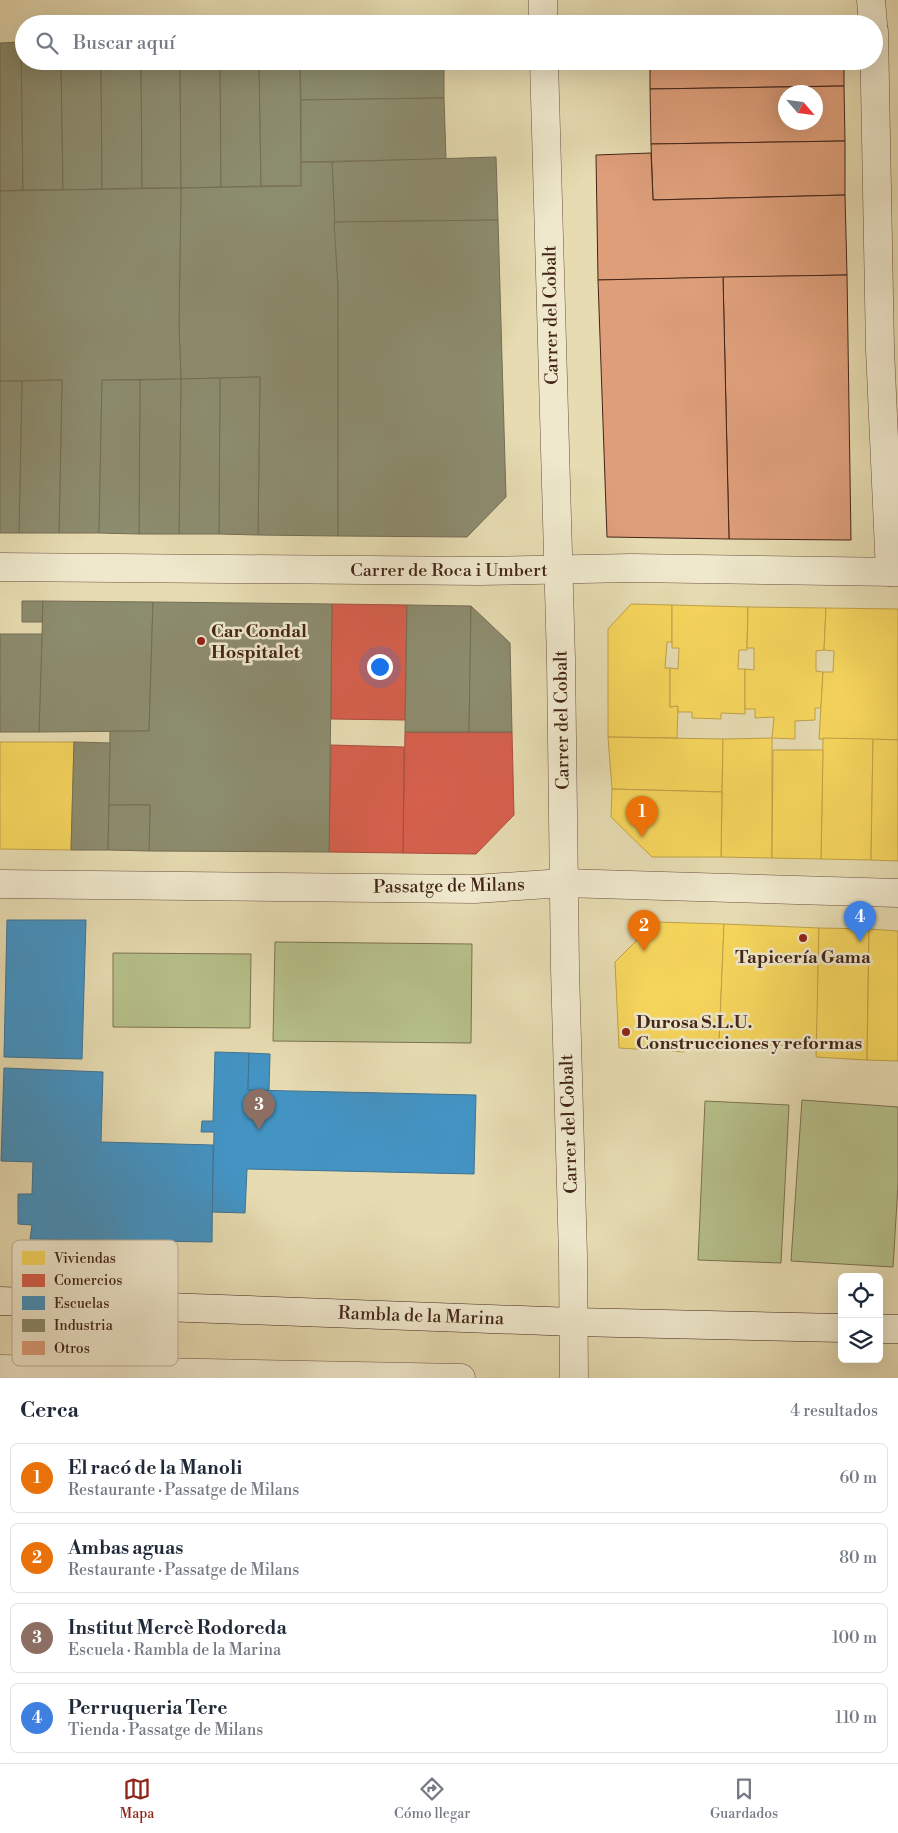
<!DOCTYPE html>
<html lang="es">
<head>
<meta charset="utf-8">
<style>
	:root { --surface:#fff; --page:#f6f6f7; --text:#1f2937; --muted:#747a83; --line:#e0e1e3; --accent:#8f2418 }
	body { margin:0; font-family:"Libre Bodoni",serif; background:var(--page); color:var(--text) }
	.controls { position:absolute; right:15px; bottom:15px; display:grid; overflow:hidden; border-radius:8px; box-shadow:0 5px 20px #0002 }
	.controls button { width:45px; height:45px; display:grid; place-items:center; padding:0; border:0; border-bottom:1px solid var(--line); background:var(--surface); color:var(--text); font:25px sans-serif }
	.compass { position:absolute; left:778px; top:85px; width:45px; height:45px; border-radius:50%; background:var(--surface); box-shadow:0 5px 20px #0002; rotate:118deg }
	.you { position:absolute; left:379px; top:666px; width:18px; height:18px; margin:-12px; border:4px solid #fff; border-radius:50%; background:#1a73e8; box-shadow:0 0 0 8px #1a73e833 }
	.badge { display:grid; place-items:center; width:32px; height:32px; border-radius:50%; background:var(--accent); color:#fff; font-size:16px; font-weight:700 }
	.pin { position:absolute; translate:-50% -41px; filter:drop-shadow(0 1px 2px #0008) }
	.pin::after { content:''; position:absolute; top:26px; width:18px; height:15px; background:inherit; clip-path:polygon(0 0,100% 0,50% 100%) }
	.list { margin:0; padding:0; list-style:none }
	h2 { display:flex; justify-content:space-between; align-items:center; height:65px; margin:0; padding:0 20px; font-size:21px }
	h2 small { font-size:16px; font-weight:400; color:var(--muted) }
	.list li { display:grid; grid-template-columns:32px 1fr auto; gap:15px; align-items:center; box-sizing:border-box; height:70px; margin:0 10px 10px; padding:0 10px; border:1px solid var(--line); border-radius:8px }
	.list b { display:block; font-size:19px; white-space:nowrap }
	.list p { margin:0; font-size:16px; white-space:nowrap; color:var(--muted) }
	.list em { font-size:16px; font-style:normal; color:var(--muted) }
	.icon { flex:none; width:28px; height:28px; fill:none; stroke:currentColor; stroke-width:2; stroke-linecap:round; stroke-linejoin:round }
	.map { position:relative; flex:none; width:898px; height:1378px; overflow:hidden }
	.search { position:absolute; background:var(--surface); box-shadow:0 5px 20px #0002; left:15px; right:15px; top:15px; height:55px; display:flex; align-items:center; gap:12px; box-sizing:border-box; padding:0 18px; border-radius:28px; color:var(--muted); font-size:19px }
	.sheet { height:385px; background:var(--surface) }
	nav { display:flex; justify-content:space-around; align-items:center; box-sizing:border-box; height:70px; border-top:1px solid var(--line); background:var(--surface); font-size:14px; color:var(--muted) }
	nav a { display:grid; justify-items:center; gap:2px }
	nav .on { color:var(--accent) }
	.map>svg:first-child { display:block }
	.green { fill:#b6c08a; stroke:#7c7252 }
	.homes { fill:#f6d55c; stroke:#c0a048 }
	.shops { fill:#d6604d; stroke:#aa4e3d }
	.schools { fill:#4393c3; stroke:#437290 }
	.industry { fill:#8c8c6e; stroke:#766d54 }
	.building { fill:#dd9e79; stroke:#432519; fill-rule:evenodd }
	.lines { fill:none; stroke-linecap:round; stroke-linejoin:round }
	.street-casing { stroke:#6c523f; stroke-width:29 }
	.secondary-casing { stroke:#432519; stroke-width:29 }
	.street { stroke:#efe8cc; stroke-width:28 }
	.secondary { stroke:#efe8cc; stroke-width:28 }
	.poi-dot { fill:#8f2418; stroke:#efe8cc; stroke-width:2 }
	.labels { text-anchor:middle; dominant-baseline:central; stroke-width:5; stroke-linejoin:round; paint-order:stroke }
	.street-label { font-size:18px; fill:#432519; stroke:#efe8cc }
	.poi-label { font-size:18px; font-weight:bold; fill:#432519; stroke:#efe8cc; text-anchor:start }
	.key { fill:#efe8cc; stroke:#bbae96; stroke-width:1 }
	.key-label { font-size:14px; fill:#432519 }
</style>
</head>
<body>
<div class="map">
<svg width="898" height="1378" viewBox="0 0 898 1378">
	<rect width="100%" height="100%" fill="#e6dbb1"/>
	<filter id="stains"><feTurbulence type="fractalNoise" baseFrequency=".004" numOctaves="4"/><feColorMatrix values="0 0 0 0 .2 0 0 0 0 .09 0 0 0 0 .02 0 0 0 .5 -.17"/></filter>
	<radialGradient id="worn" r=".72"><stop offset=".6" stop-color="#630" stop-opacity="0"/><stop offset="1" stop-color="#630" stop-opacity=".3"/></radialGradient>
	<!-- green -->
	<g class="green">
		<polygon points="275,942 472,944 471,1043 273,1041"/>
		<polygon points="113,953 251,954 250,1028 113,1027"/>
		<polygon points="802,1100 898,1107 898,1185 893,1267 791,1261"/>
		<polygon points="705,1101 789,1105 781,1263 698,1260"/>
	</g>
	<!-- homes -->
	<g class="homes">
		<polygon points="631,604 672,605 672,642 667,642 665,668 670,668 670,707 678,706 677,738 608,737 608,629"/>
		<polygon points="672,605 748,607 747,650 739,650 738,669 745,669 745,714 721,713 721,719 692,718 692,712 678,712 678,706 670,707 670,668 678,669 679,648 672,648"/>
		<polygon points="748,607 826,608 824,650 816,651 816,671 823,672 821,708 815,708 815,720 795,721 795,739 772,738 774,717 755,718 755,709 745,709 745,669 754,670 754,648 747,648"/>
		<polygon points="826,608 898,609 898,740 819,739 823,672 833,672 834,651 824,650"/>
		<polygon points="608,737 723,739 722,792 612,789"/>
		<polygon points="772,738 772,858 721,857 723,739"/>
		<polygon points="823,738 873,739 871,860 821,859"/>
		<polygon points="873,739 898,740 898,861 871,860"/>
		<polygon points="0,742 74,742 71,850 0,849"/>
		<polygon points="773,750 823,750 821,859 772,858"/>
		<polygon points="612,789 722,792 721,857 652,857 611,817"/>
		<polygon points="655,922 724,924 719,1044 698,1042 698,1046 688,1046 688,1042 684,1041 684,1052 619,1048 615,962"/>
		<polygon points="724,924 819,928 817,1046 719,1044"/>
		<polygon points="819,928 869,929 867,1060 816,1057"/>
		<polygon points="869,929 898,931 898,1061 867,1060"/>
	</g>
	<!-- shops -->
	<g class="shops">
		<polygon points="332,604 407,605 405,720 331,719"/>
		<polygon points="405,732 512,732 514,815 476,854 403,853"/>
		<polygon points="331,745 404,747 403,853 329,852"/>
	</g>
	<!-- schools -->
	<g class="schools">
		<polygon points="7,920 86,920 82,1059 4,1057"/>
		<polygon points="215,1052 249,1053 248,1090 476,1095 474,1174 247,1169 245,1213 212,1212 214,1132 201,1132 202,1121 213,1121"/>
		<polygon points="249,1053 270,1054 269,1090 248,1090"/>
		<polygon points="4,1068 103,1072 101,1142 213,1145 212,1242 30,1239 32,1225 18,1224 18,1194 32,1194 33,1162 1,1161"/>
	</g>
	<!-- industry -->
	<g class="industry">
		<polygon points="21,42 23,190 0,191 0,43"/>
		<polygon points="21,42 24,42 24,61 61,61 63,190 23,190"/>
		<polygon points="61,61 101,61 102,189 63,190"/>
		<polygon points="101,61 141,61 142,188 102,189"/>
		<polygon points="141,61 180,61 181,188 142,188"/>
		<polygon points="180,61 220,61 221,187 181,188"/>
		<polygon points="220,61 259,61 261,186 221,187"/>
		<polygon points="259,61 300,61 301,186 261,186"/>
		<polygon points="300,61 444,61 444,98 301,100"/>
		<polygon points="444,98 446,159 301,162 301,100"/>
		<polygon points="496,157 498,220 334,222 332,162"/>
		<polygon points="301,162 332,162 338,287 338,536 258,535 260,377 181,379 179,326 181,188 301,186"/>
		<polygon points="181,188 179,326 181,379 102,380 99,533 59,533 62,380 0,381 0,191"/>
		<polygon points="498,220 506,497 467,537 338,536 338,287 334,222"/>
		<polygon points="260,377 258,535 219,534 220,378"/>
		<polygon points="220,378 219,534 179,534 181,379"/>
		<polygon points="181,379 179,534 139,534 140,380"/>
		<polygon points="62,380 59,533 19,533 22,381"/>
		<polygon points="102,380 140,380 139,534 99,533"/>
		<polygon points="0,381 22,381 19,533 0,533"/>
		<polygon points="22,601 43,601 42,622 22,622"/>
		<polygon points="43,601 153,602 149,731 39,732"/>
		<polygon points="153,602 332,604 329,852 149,851 150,805 109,805 110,731 149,731"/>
		<polygon points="407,605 471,606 469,732 405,732"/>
		<polygon points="471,606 510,643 512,732 469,732"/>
		<polygon points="0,634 42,634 39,732 0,732"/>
		<polygon points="74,742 110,743 108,850 71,850"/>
		<polygon points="109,805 150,805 149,851 108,850"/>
	</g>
	<!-- building -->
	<g class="building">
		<polygon points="650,61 844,61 844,86 650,89"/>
		<path d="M844,86L845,141L651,144L650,89ZM786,92H816V122H786Z"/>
		<polygon points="845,141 845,195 653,200 651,144"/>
		<polygon points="651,153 653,200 845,195 847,275 598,280 596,155"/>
		<polygon points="847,275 851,540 729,539 723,277"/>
		<polygon points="723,277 729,539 607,537 598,280"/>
	</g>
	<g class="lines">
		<!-- street casing -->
		<g class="street-casing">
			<g id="street">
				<polyline points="543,0 543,24"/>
				<polyline points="871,0 873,24"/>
				<polyline points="874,31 880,349 890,572"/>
				<polyline points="544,61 561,660 565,969 573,1256 574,1378"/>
				<polyline points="0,567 480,571 632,568 898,572"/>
				<polyline points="0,884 475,889 563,883 898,893"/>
				<polyline points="0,1369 461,1378"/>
			</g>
		</g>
		<!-- secondary casing -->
		<g class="secondary-casing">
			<g id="secondary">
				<polyline points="0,1301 574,1322 842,1328"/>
				<polyline points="879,1329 898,1329"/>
			</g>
		</g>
		<!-- street -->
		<use href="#street" class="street"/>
		<!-- secondary -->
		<use href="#secondary" class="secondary"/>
	</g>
	<!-- markers -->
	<g class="poi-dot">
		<circle cx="201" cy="641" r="5"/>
		<circle cx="803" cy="938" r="5"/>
		<circle cx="626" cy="1032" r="5"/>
	</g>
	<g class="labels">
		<!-- street labels -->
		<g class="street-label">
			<text transform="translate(551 315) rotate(-91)">Carrer del Cobalt</text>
			<text x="449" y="570">Carrer de Roca i Umbert</text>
			<text transform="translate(562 720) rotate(-91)">Carrer del Cobalt</text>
			<text transform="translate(449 886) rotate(-1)">Passatge de Milans</text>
			<text transform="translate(569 1124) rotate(-92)">Carrer del Cobalt</text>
			<text transform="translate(421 1316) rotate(2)">Rambla de la Marina</text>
		</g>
		<!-- poi labels -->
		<g class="poi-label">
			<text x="211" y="631">Car Condal<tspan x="211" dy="21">Hospitalet</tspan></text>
			<text x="803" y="957" text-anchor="middle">Tapicería Gama</text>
			<text x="636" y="1022">Durosa S.L.U.<tspan x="636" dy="21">Construcciones y reformas</tspan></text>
		</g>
	</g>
	<!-- legend -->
	<rect x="12" y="1240" width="166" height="126" rx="8" class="key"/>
	<rect x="22" y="1251" width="23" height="14" fill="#f6d55c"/>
	<rect x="22" y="1274" width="23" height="13" fill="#d6604d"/>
	<rect x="22" y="1296" width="23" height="14" fill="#4393c3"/>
	<rect x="22" y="1319" width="23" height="13" fill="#8c8c6e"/>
	<rect x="22" y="1341" width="23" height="14" fill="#dd9e79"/>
	<g class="key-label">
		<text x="54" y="1263">Viviendas</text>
		<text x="54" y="1285">Comercios</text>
		<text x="54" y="1308">Escuelas</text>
		<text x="54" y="1330">Industria</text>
		<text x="54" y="1353">Otros</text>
	</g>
	<rect width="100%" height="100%" filter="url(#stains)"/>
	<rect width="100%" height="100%" fill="url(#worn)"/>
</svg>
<div class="controls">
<button><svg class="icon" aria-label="locate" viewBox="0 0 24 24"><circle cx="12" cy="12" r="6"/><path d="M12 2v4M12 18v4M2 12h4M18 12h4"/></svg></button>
<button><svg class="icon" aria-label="layers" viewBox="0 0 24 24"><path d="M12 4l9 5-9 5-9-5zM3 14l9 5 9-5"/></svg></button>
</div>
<svg class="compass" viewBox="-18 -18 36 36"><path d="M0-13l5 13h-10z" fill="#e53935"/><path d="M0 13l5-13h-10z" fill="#747a83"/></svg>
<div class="you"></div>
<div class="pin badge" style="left:642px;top:837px;background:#e8710a">1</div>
<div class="pin badge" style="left:644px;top:951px;background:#e8710a">2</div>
<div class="pin badge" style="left:259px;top:1130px;background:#8d6e63">3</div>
<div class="pin badge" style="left:860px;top:942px;background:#3f7fe0">4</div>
<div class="search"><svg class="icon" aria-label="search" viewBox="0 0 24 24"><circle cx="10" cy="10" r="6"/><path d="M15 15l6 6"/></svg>Buscar aquí</div>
</div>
<section class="sheet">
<h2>Cerca<small>4 resultados</small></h2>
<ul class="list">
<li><span class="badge" style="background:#e8710a">1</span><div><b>El racó de la Manoli</b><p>Restaurante · Passatge de Milans</p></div><em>60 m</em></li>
<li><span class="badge" style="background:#e8710a">2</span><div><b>Ambas aguas</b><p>Restaurante · Passatge de Milans</p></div><em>80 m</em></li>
<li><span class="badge" style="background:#8d6e63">3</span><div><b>Institut Mercè Rodoreda</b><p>Escuela · Rambla de la Marina</p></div><em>100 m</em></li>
<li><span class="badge" style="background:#3f7fe0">4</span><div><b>Perruqueria Tere</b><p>Tienda · Passatge de Milans</p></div><em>110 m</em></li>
</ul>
</section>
<nav>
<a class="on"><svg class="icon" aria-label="map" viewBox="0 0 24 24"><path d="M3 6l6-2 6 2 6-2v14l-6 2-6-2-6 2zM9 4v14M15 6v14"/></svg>Mapa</a>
<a><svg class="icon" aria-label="directions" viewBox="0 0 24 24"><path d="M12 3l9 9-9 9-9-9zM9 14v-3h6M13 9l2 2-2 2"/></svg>Cómo llegar</a>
<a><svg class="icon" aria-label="saved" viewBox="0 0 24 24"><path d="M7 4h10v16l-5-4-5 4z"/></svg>Guardados</a>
</nav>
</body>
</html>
